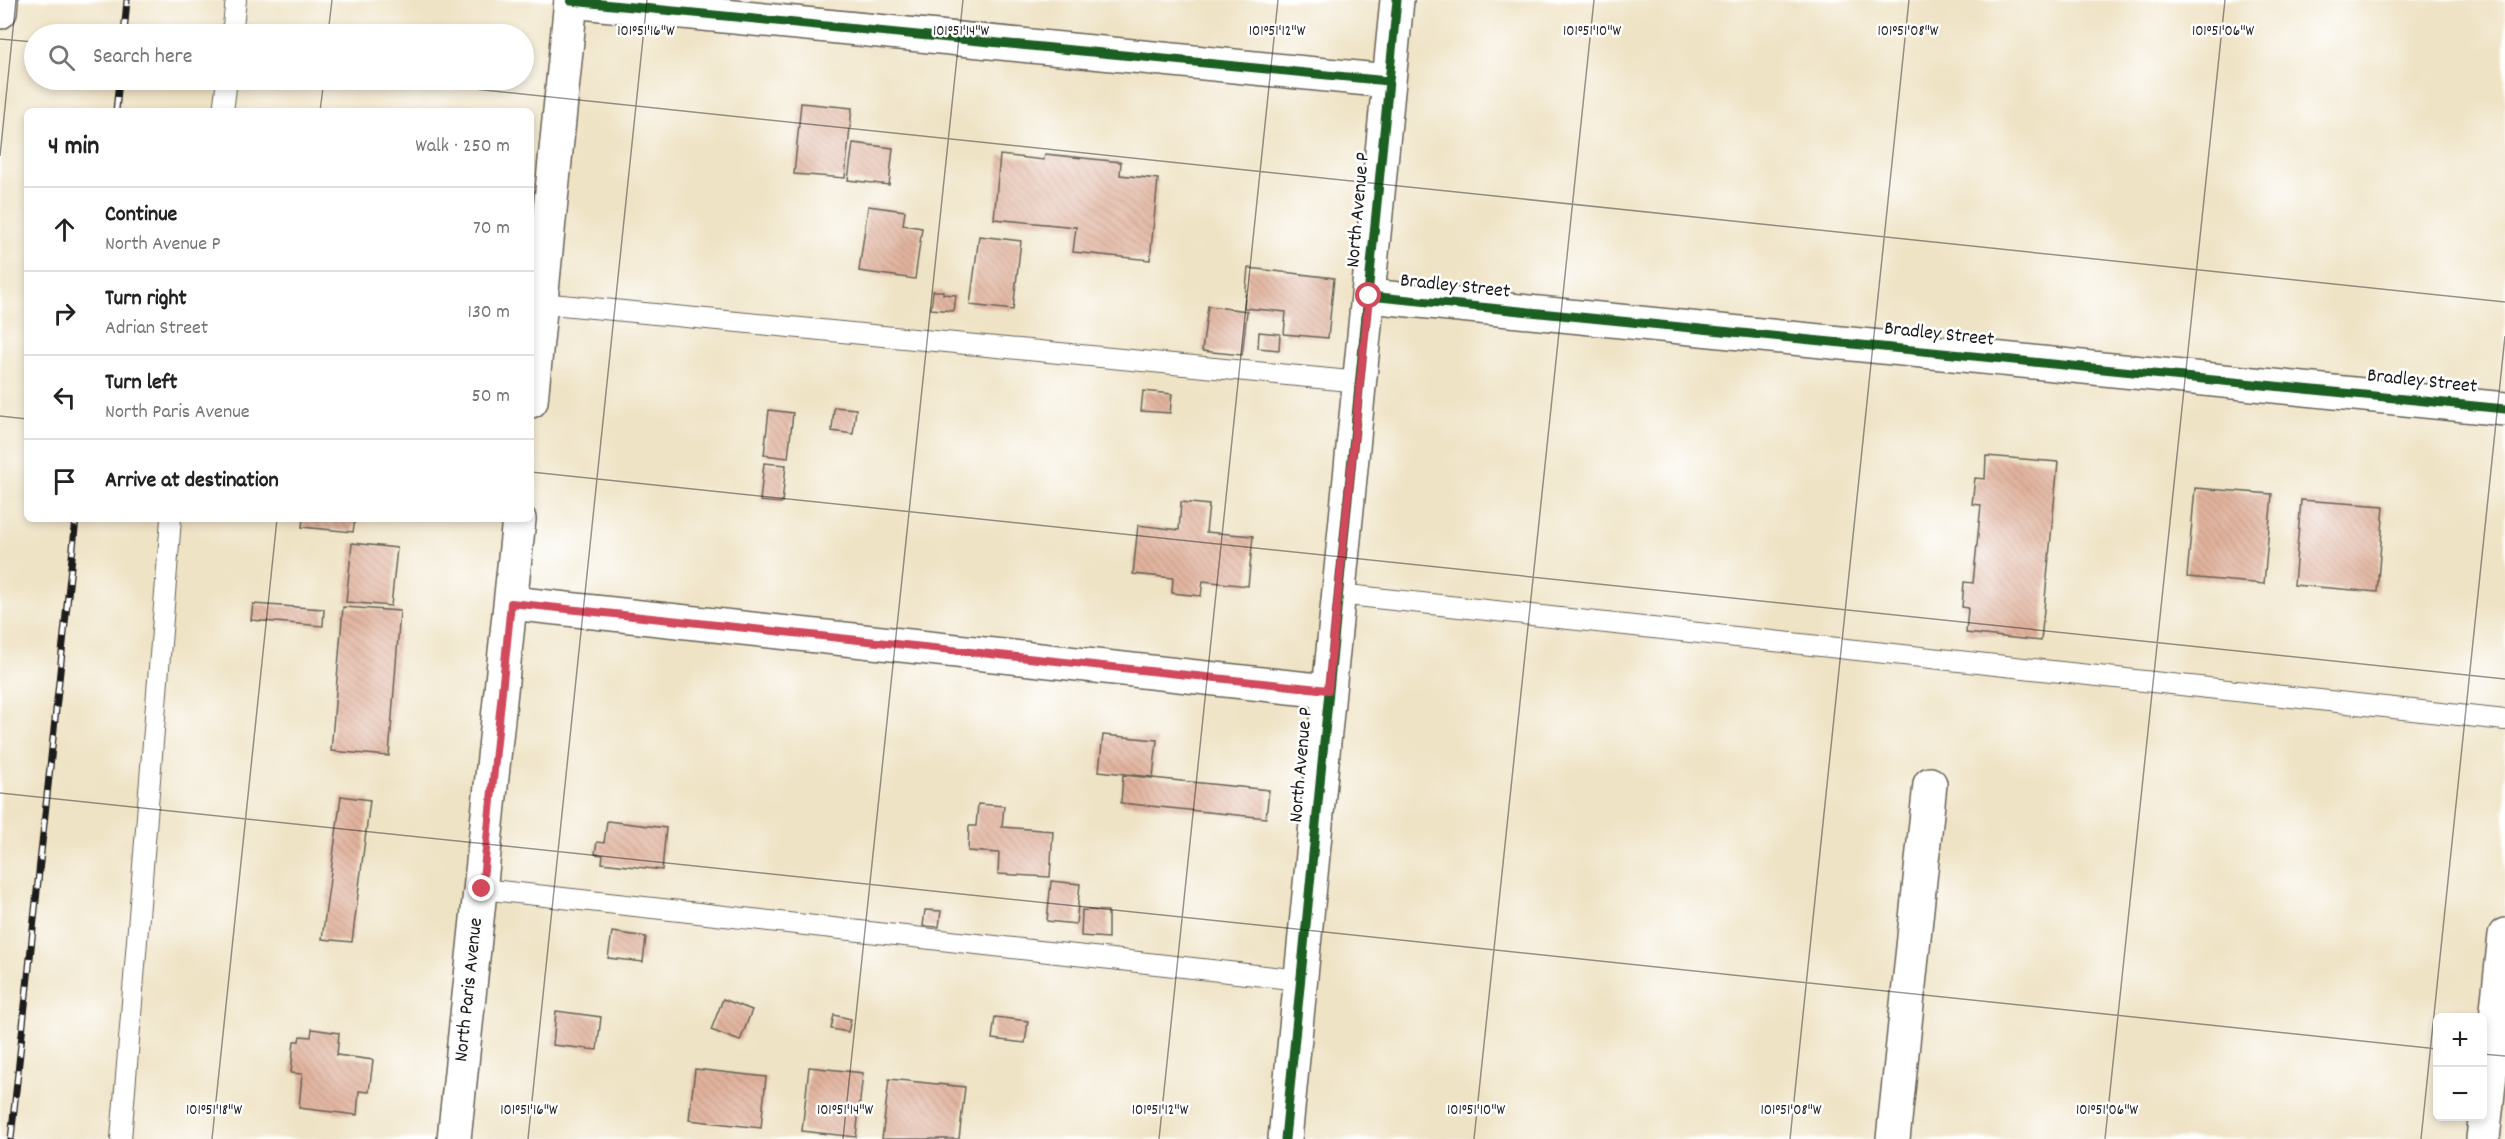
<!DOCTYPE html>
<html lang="en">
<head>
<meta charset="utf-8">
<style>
	:root { --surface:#fff; --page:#f6f6f6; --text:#222; --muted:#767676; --line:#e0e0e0 }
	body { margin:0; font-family:Dekko,sans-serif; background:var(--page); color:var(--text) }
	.controls { position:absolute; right:18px; bottom:18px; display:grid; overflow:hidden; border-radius:9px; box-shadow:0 3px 9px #0003 }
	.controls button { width:54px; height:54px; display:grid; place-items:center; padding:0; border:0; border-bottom:2px solid var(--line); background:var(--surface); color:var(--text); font:30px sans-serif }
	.stop { position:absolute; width:18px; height:18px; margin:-14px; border:4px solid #d1495b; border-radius:50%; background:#fff }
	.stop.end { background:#d1495b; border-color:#fff; box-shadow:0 2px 6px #0008 }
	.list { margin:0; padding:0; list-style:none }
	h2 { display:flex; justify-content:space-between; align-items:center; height:78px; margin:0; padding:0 24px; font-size:26px }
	h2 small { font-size:20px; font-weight:400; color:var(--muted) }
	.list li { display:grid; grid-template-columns:39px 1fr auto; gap:18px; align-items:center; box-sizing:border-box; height:84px; padding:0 24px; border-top:2px solid var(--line) }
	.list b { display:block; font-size:22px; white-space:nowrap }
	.list p { margin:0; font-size:20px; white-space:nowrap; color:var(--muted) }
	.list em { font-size:20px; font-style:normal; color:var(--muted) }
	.icon { flex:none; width:33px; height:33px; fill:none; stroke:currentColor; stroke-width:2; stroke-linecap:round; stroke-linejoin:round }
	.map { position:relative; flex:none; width:2505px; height:1139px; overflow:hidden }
	.search { position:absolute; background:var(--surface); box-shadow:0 3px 9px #0003; left:24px; top:24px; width:510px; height:66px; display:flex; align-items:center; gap:15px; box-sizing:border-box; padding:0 21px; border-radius:33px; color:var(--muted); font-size:22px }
	.panel { position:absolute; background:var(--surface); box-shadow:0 3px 9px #0003; left:24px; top:108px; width:510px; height:414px; border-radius:9px }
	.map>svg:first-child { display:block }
	.building { fill:url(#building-back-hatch) }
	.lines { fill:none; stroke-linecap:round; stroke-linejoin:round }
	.service-casing { stroke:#666257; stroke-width:22 }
	.minor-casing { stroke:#666257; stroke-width:36 }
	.service { stroke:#fff; stroke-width:20 }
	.minor { stroke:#fff; stroke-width:33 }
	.rail-casing { stroke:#1c1c1c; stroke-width:7 }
	.rail { stroke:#fff; stroke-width:4.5; stroke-dasharray:14; stroke-linecap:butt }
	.cycleway-casing { stroke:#fff; stroke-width:13 }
	.cycleway { stroke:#1b5e20; stroke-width:9 }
	.route { stroke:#d1495b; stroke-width:8 }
	.ticks { fill:none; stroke:#1c1c1c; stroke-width:1.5; stroke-opacity:0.45 }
	.labels { text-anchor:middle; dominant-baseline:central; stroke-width:5; stroke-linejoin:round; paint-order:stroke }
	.street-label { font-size:20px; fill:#1c1c1c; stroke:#fff }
	.ticks-label { font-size:15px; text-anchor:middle; fill:#1c1c1c; stroke:#fff; stroke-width:5; stroke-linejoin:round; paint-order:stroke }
</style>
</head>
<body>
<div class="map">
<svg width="2505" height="1139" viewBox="0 0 2505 1139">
	<defs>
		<pattern id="building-back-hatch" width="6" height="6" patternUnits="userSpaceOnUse" patternTransform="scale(1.5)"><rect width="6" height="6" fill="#e1b29c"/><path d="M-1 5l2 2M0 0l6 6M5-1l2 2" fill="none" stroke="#c09886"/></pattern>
	</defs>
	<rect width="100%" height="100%" fill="#fff"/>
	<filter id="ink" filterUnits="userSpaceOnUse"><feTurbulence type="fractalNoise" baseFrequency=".0167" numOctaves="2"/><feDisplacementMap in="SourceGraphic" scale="12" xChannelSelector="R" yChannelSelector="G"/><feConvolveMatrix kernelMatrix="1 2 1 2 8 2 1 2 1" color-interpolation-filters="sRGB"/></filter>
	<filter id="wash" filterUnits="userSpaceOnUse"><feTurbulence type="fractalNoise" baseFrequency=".008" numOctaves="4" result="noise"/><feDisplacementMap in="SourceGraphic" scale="24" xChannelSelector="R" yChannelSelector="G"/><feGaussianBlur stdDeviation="1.35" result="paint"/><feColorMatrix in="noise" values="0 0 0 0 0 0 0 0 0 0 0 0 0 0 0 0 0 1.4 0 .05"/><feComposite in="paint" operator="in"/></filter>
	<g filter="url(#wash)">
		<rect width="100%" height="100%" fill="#efe3c5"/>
		<g id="blocks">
			<!-- building -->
			<g class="building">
				<polygon points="801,103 852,108 845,178 794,174"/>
				<polygon points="853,143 893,148 889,185 848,180"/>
				<polygon points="1045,154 1121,162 1120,175 1158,179 1150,260 1073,252 1076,227 994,219 1000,155 1044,160"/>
				<polygon points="868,206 905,211 903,225 922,228 915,279 859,271"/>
				<polygon points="979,236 1021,241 1013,310 970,305"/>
				<polygon points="1248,268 1334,278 1328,338 1284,334 1286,312 1244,308"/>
				<polygon points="933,291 943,291 943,294 956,295 954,311 931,309"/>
				<polygon points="1208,306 1247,311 1242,355 1202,351"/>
				<polygon points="1259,332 1280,334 1279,350 1258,348"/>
				<polygon points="1143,391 1172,394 1170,413 1141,411"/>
				<polygon points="834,407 856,409 853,434 832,431"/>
				<polygon points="769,410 793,413 788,458 764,455"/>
				<polygon points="1986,456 2058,462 2041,641 1966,633 1968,608 1962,607 1964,582 1973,583 1981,505 1972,504 1975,478 1985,479"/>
				<polygon points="764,463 786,465 782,503 760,501"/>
				<polygon points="2195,488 2272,494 2264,584 2187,577"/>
				<polygon points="2301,500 2384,506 2377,592 2294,585"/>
				<polygon points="1181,502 1209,505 1206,532 1253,536 1248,586 1203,581 1201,596 1172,593 1173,578 1133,574 1138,525 1179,530"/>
				<polygon points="303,519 355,519 353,532 302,527"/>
				<polygon points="352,543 397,548 391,606 346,602"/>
				<polygon points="253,604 324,609 323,626 251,620"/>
				<polygon points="343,607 400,611 389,756 331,751"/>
				<polygon points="1103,735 1157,740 1153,777 1099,771"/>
				<polygon points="1123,775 1269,790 1266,818 1121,803"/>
				<polygon points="341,796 370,800 352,942 322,939"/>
				<polygon points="978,804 1004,806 1002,827 1053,831 1050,877 998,874 999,853 968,851 969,826 976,826"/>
				<polygon points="607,821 666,828 662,870 602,863 603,855 595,854 597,842 604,843"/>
				<polygon points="1051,881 1080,884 1076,924 1047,921"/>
				<polygon points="925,910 941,911 939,927 923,926"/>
				<polygon points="1082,910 1108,911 1108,938 1081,936"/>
				<polygon points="612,932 646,937 643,962 608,958"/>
				<polygon points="723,999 752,1010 740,1041 711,1030"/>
				<polygon points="556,1011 601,1017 597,1050 553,1045"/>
				<polygon points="834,1015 851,1019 848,1032 831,1029"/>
				<polygon points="995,1017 1028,1021 1025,1043 992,1039"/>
				<polygon points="312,1029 339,1033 337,1055 373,1060 369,1092 359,1091 357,1115 299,1108 302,1074 291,1073 294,1041 299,1041 300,1036 311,1037"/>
				<polygon points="809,1067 863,1073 856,1137 802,1131"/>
				<polygon points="695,1069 766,1077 761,1128 689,1120"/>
				<polygon points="889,1079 965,1087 959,1139 882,1139"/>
			</g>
		</g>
	</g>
	<g filter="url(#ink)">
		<use href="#blocks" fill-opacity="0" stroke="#666257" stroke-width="1.5"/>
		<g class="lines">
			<!-- service casing -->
			<g class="service-casing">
				<g id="service">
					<polyline points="232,34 236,0"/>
					<polyline points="223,111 227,80"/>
					<polyline points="541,303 1360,382"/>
					<polyline points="1338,594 2505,720"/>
					<polyline points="482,889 1300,980"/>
					<polyline points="121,1139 171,519"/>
				</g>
			</g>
			<!-- minor casing -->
			<g class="minor-casing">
				<g id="minor">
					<polyline points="571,1 1388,81"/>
					<polyline points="0,12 1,0"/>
					<polyline points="1369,296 2505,409"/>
					<polyline points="531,401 571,0"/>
					<polyline points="511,603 1327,691"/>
					<path id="s1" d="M454,1139L519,519"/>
					<polyline points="1285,1139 1397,0"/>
					<polyline points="1893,1139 1930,784"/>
					<polyline points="2483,1139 2505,935"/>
				</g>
			</g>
			<!-- service -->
			<use href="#service" class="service"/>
			<!-- minor -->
			<use href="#minor" class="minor"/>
			<!-- rail casing -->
			<g class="rail-casing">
				<g id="rail">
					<polyline points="124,34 127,0"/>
					<polyline points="116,111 119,80"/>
					<polyline points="11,1139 76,519"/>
				</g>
			</g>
			<!-- rail -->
			<use href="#rail" class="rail"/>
			<!-- cycleway casing -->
			<g class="cycleway-casing">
				<g id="cycleway">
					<polyline points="571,1 1388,81"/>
					<polyline points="1369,296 2505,409"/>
					<polyline points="1285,1139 1397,0"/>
				</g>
			</g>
			<!-- cycleway -->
			<use href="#cycleway" class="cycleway"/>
		</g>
	</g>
	<g class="lines" filter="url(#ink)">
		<!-- route -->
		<polyline class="route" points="482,889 511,603 1328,690 1369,296"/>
	</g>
	<!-- ticks -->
	<path class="ticks" d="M328,34L332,0M0,39L34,42M388,80L2505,302M320,111L324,80M0,156L16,0M0,416L27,419M531,472L2505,679M0,793L2438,1049M2482,1054L2505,1056M212,1139L277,519M528,1139L647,0M843,1139L963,0M1159,1139L1278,0M1474,1139L1594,0M1790,1139L1909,0M2105,1139L2225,0M2421,1139L2505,336"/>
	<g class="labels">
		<!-- street labels -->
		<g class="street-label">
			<text transform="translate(1359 210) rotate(-85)">North Avenue P</text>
			<text transform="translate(1455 287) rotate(6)">Bradley Street</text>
			<text transform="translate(1939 335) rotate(6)">Bradley Street</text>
			<text transform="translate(2422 382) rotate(6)">Bradley Street</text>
			<text transform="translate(1302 765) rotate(-85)">North Avenue P</text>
			<text stroke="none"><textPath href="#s1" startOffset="150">North Paris Avenue</textPath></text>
		</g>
	</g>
	<g class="ticks-label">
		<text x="646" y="35">101°51'16"W</text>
		<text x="961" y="35">101°51'14"W</text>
		<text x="1277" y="35">101°51'12"W</text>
		<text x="1592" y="35">101°51'10"W</text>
		<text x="1908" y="35">101°51'08"W</text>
		<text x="2223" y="35">101°51'06"W</text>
		<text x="214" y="1114">101°51'18"W</text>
		<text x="529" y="1114">101°51'16"W</text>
		<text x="845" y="1114">101°51'14"W</text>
		<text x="1160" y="1114">101°51'12"W</text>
		<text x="1476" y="1114">101°51'10"W</text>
		<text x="1791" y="1114">101°51'08"W</text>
		<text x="2107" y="1114">101°51'06"W</text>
	</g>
</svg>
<div class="controls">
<button>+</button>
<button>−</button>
</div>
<div class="stop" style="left:1369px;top:296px"></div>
<div class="stop end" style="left:482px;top:889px"></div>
<div class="search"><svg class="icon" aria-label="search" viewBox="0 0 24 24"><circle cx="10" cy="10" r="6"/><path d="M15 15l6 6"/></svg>Search here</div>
<section class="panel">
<h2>4 min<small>Walk · 250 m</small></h2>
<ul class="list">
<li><svg class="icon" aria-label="ahead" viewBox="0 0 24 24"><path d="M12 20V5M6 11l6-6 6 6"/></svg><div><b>Continue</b><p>North Avenue P</p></div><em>70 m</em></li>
<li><svg class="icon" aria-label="right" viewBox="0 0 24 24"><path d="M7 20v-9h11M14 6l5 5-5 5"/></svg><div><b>Turn right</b><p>Adrian Street</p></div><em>130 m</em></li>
<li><svg class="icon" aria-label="left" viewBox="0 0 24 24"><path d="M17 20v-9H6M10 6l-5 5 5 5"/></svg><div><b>Turn left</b><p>North Paris Avenue</p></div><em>50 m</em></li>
<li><svg class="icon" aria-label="arrive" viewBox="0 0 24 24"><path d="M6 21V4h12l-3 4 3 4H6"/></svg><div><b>Arrive at destination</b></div></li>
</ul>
</section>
</div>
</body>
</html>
